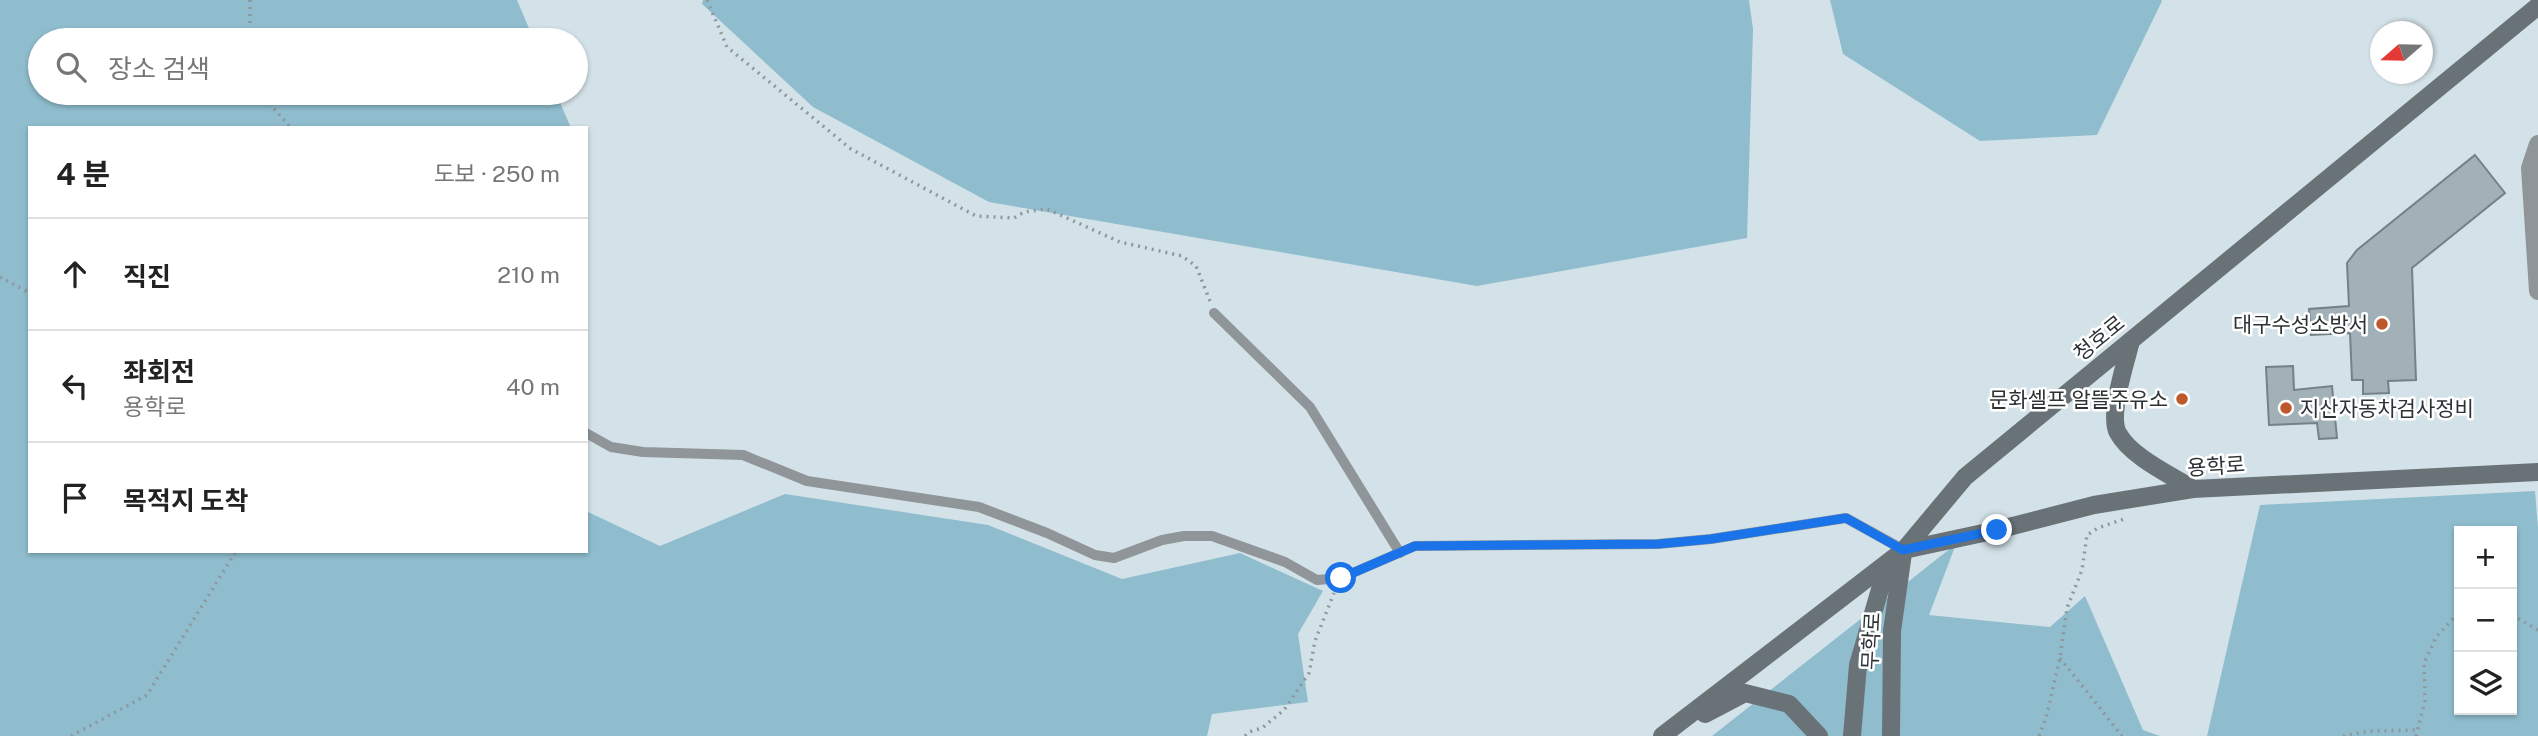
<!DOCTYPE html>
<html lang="ko">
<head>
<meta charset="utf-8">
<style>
	:root { --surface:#fff; --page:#f2f2f2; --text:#222; --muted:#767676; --line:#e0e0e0 }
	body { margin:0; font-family:"Public Sans","Noto Sans KR",sans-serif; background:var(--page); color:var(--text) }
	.controls { position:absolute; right:21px; bottom:21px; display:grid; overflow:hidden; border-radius:0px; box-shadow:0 2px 5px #0004 }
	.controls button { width:63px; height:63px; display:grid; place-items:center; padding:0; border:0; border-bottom:2px solid var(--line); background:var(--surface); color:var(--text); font:35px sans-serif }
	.compass { position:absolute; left:2370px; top:21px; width:63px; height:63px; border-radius:50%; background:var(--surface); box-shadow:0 2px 5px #0004; rotate:250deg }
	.stop { position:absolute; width:21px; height:21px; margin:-16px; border:5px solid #1a73e8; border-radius:50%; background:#fff }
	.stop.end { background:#1a73e8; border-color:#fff; box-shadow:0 2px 7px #0008 }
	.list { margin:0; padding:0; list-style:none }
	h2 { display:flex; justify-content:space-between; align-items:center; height:91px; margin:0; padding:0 28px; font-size:30px }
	h2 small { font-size:23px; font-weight:400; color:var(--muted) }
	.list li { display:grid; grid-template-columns:46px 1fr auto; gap:21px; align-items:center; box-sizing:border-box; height:112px; padding:0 28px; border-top:2px solid var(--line) }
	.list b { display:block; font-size:26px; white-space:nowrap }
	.list p { margin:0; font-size:23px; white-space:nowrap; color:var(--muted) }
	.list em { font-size:23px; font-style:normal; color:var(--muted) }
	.icon { flex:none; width:38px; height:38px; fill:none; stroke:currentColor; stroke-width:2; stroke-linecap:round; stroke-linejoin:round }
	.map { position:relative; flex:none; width:2538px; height:736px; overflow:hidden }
	.search { position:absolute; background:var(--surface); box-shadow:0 2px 5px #0004; left:28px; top:28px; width:560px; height:77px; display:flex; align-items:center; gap:18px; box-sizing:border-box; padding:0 24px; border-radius:38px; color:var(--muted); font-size:26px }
	.panel { position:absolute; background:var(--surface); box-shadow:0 2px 5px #0004; left:28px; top:126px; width:560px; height:427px; border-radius:0px }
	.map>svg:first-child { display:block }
	.green { fill:#8fbdce; fill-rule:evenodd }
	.building { fill:#a2b1b7; stroke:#748287; stroke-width:2 }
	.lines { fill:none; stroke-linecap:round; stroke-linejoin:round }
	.path { stroke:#8d989c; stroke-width:3.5; stroke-dasharray:2 5; stroke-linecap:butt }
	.service { stroke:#8f9598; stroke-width:10 }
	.minor { stroke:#8f9598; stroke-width:18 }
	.secondary { stroke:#697276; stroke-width:18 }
	.route { stroke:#1a73e8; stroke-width:9 }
	.poi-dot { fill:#be582b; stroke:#fff; stroke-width:2.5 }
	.labels { text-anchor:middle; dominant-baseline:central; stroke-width:5; stroke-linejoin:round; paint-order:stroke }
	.poi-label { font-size:21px; fill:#2d3335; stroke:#fff; text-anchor:end }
	.street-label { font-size:21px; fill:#2d3335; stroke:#fff }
</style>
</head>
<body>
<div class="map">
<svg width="2538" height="736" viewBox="0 0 2538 736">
	<rect width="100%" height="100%" fill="#d3e2e8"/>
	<!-- green -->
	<g class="green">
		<polygon points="0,0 517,0 534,40 40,40 40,93 556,93 571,128 30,128 30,551 586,551 586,511 660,546 785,494 988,525 1122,579 1240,553 1323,591 1298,634 1308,702 1212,714 1207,736 0,736"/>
		<polygon points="703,0 1749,0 1753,29 1747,238 1477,286 989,202 813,107 702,4"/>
		<polygon points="1830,0 2161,0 2162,1 2097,135 1980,141 1843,54"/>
		<path d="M2535,491L2538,528V736H2207L2260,505ZM2512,531V710H2459V531Z"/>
		<polygon points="1956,544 1929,615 2050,627 2085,596 2143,730 2160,736 1712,736"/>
	</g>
	<!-- building -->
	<g class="building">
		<polygon points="2475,155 2505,193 2412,268 2416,380 2388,381 2389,393 2363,394 2363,380 2352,380 2350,333 2311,335 2309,309 2349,306 2347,263 2357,250"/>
		<polygon points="2293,366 2294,390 2332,386 2337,438 2319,439 2317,423 2269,425 2266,367"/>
	</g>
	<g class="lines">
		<!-- path -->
		<g class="path">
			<polyline points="250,0 250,40"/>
			<polyline points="707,0 727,47 851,149 976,216 1014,218 1024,212 1047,209 1120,242 1182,256 1196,266 1210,301"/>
			<polyline points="260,93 291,128"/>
			<polyline points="0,277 30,293"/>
			<polyline points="2512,615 2538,630"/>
			<polyline points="2060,658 2122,736"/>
			<polyline points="71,736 147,695 236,551"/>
			<polyline points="1245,736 1249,732 1262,728 1284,710 1309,673 1315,641 1334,593"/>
			<polyline points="2039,736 2046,718 2060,658 2067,608 2082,570 2087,535 2098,528 2124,519"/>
			<polyline points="2343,736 2370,731 2417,730"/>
			<polyline points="2416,736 2425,701 2424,663 2436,637 2459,612"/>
		</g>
		<!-- service -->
		<g class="service">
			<polyline points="1214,313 1310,407 1400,553"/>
			<polyline points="586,433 611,447 643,452 743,455 807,481 979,507 1047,533 1095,555 1114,558 1162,540 1184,536 1212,536 1285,562 1317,580 1341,578 1415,546 1658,544 1711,539 1846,518 1904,550"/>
		</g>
		<!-- minor -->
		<polyline class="minor" points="2538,144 2530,168 2538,291"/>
		<!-- secondary -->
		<g class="secondary">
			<path d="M2131,341C2126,362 2108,415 2118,433C2131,457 2171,475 2193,489"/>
			<polyline points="1904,550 1997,530 2094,505 2193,489 2538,472"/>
			<polyline points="1705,714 1745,693 1789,704 1819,736"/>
			<polyline points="1662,736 1904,550 1965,477 2538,6"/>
			<polyline points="1852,736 1858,665 1883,579 1896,561"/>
			<polyline points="1891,736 1892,631 1903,553"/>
		</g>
	</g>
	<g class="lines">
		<!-- route -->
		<polyline class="route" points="1341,578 1415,546 1658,544 1711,539 1846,518 1903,550 1997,530"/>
	</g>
	<!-- markers -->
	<g class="poi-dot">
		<circle cx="2382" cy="324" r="7"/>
		<circle cx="2182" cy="399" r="7"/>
		<circle cx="2286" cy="408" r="7"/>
	</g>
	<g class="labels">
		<!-- poi labels -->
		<g class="poi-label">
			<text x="2368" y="324">대구수성소방서</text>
			<text x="2168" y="399">문화셀프 알뜰주유소</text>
			<text x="2300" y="408" text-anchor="start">지산자동차검사정비</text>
		</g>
		<!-- street labels -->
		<g class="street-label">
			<text transform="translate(2099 338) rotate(-39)">청호로</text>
			<text transform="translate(2216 466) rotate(-4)">용학로</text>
			<text transform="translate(1871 641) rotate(-87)">무학로</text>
		</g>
	</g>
</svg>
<div class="controls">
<button>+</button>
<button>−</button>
<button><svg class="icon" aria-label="layers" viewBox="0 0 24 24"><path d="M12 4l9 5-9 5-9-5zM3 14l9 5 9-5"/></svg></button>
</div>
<svg class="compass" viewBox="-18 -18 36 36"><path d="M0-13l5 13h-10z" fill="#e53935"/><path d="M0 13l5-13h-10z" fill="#767676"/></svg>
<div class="stop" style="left:1341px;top:578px"></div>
<div class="stop end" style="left:1997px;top:530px"></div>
<div class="search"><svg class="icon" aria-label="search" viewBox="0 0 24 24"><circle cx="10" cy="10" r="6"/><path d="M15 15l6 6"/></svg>장소 검색</div>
<section class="panel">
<h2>4 분<small>도보 · 250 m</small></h2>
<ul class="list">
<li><svg class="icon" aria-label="ahead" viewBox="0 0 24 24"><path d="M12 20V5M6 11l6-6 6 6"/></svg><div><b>직진</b></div><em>210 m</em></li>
<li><svg class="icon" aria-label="left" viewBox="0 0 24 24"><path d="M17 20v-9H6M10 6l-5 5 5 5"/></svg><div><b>좌회전</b><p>용학로</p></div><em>40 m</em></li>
<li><svg class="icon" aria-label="arrive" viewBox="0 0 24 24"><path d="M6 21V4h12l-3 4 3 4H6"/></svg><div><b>목적지 도착</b></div></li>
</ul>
</section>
</div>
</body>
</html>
